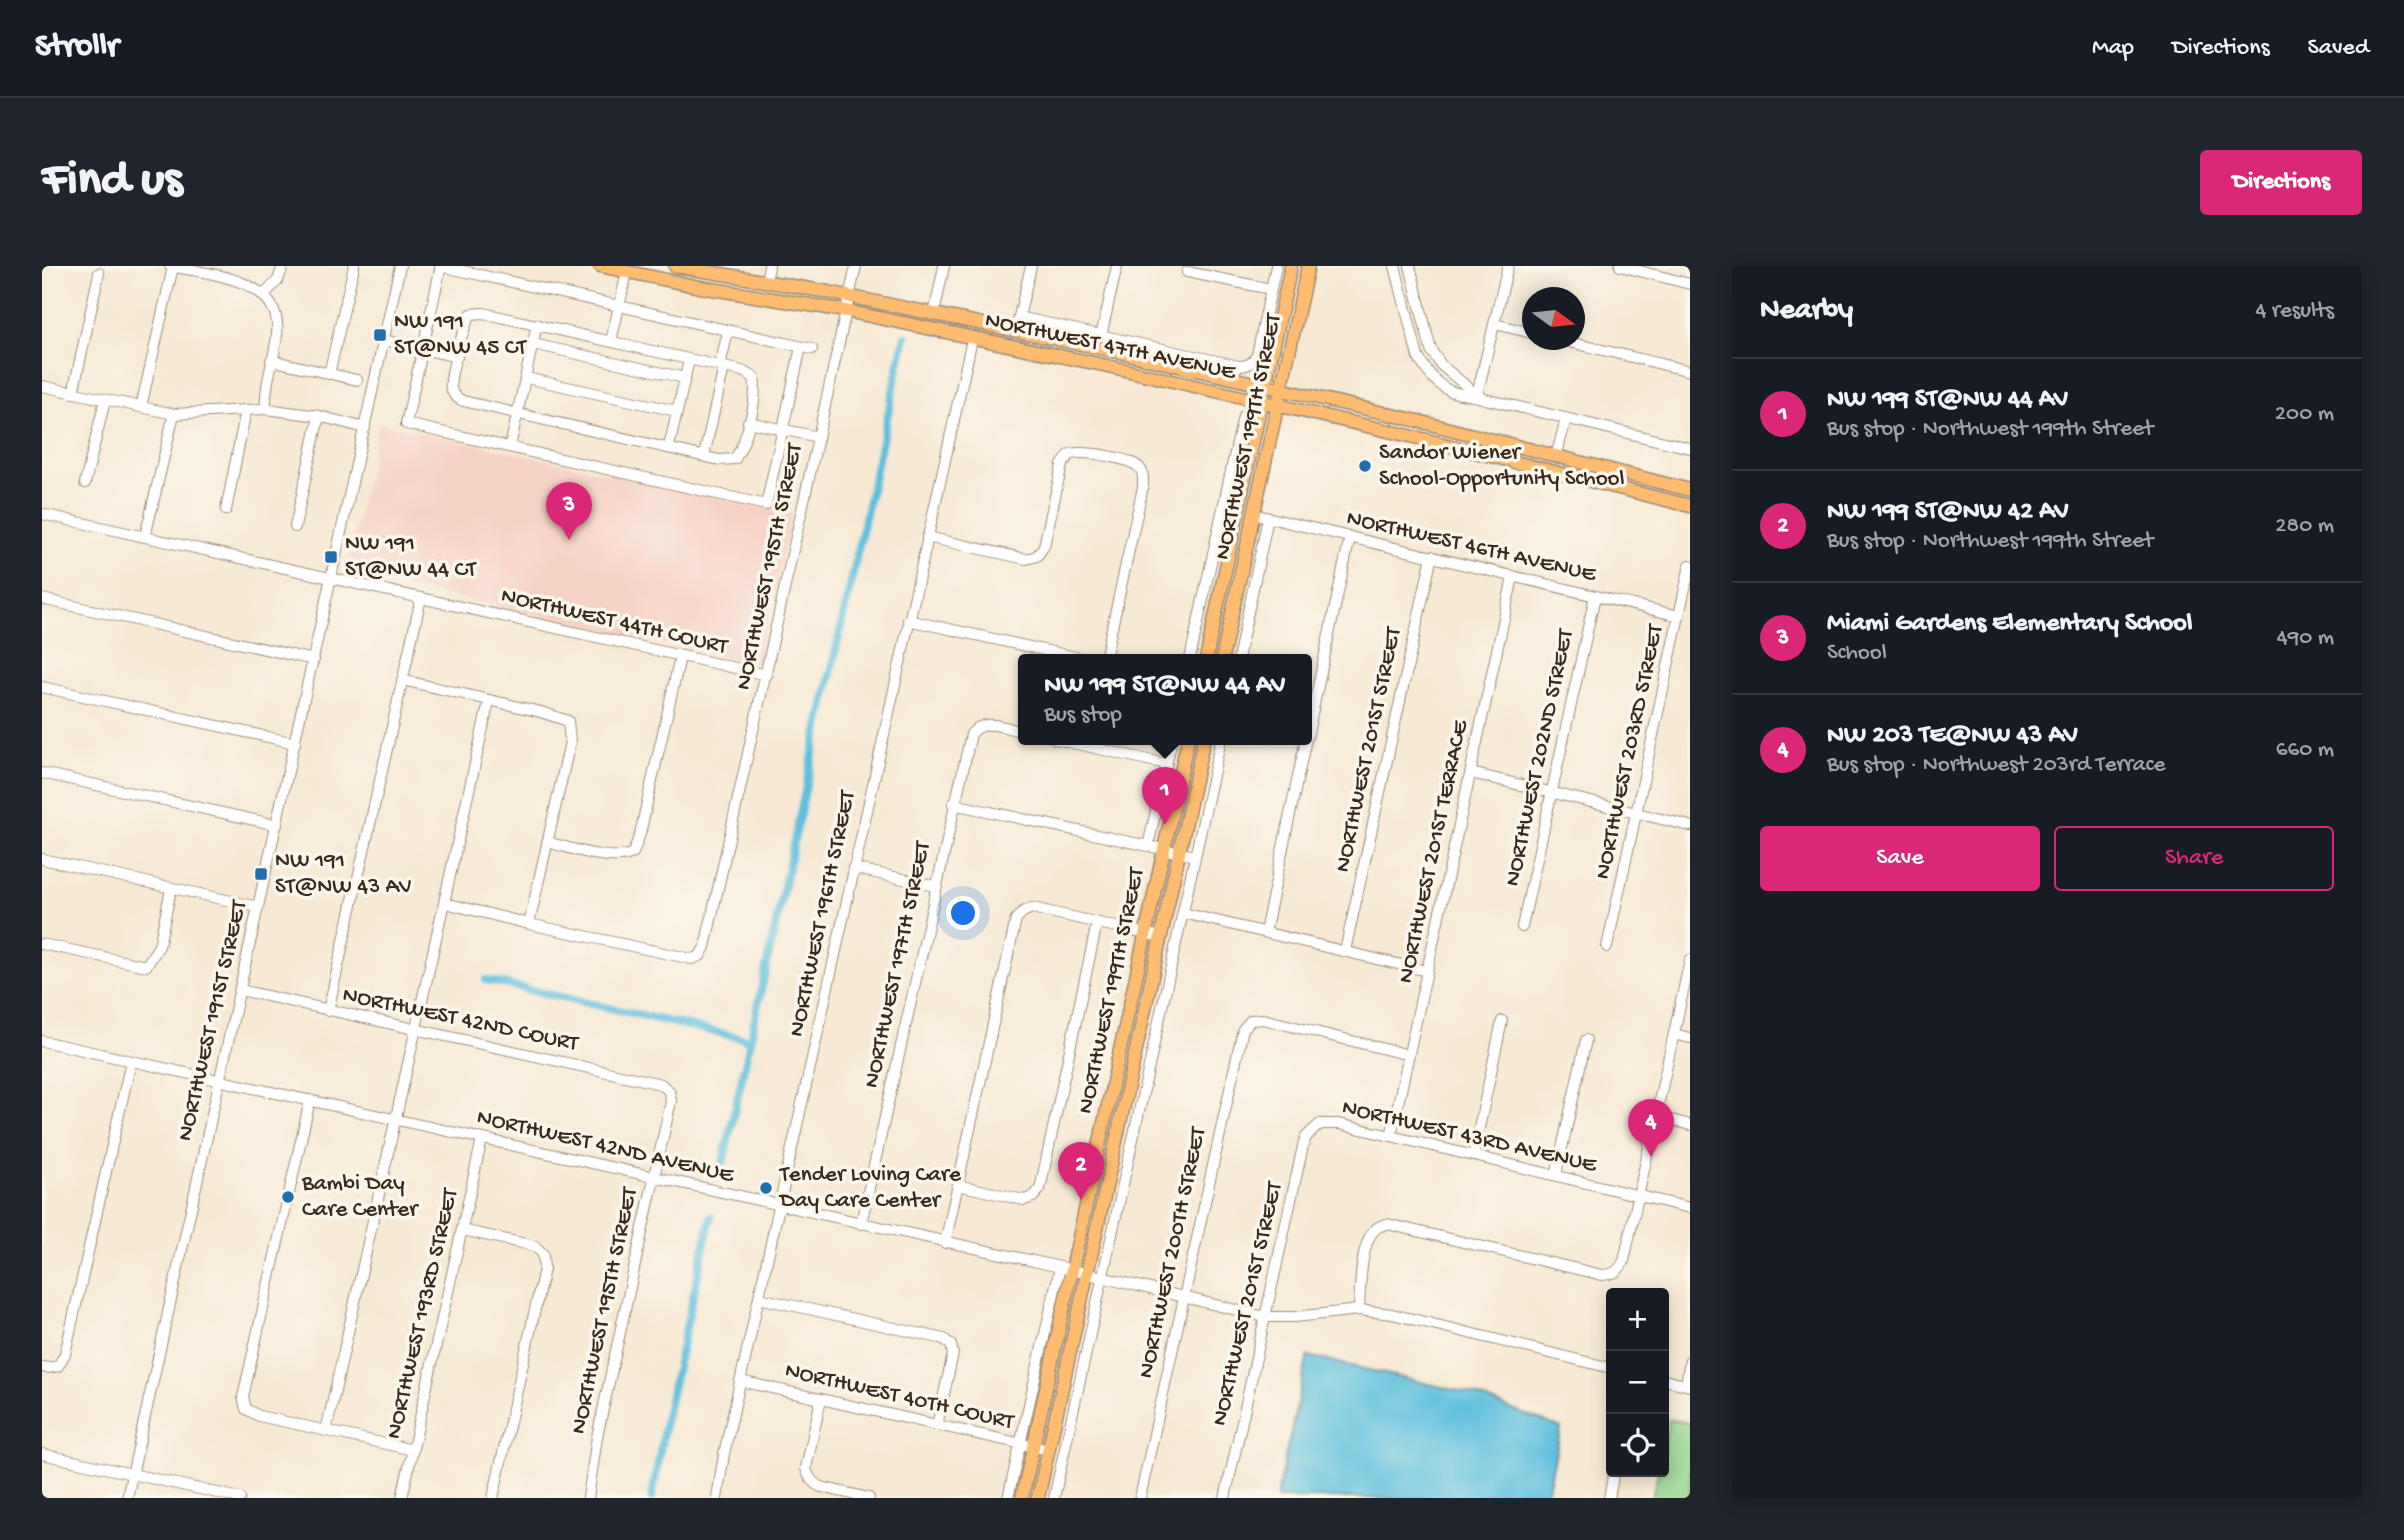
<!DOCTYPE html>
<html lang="en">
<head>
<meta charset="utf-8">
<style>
	:root { --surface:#171b24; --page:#20242c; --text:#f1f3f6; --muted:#9ea1a6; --line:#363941; --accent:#db2777 }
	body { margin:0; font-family:"Gochi Hand",sans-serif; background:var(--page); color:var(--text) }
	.controls { position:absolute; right:21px; bottom:21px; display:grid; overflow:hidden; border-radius:7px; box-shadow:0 4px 18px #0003 }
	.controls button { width:63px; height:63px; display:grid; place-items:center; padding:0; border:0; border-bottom:2px solid var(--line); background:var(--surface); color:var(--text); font:35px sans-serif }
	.compass { position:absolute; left:1480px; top:21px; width:63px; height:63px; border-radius:50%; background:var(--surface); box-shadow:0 4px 18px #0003; rotate:105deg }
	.you { position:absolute; left:922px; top:648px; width:24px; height:24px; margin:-18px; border:5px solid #fff; border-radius:50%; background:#1a73e8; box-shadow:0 0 0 10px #1a73e833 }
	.badge { display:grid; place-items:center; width:46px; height:46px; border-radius:50%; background:var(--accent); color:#fff; font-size:23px; font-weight:700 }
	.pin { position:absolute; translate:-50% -58px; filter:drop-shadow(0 2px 4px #0008) }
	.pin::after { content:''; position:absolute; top:37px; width:24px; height:21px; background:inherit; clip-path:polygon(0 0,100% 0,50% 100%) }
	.popup { position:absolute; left:976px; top:388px; width:294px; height:91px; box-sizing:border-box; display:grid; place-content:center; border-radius:7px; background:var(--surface); filter:drop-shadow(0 2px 5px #0005); font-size:23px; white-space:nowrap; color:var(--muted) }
	.popup b { font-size:26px; color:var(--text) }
	.popup::after { content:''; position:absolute; left:50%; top:100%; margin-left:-14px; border:14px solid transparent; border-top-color:var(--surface) }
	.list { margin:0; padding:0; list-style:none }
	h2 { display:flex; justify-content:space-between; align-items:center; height:91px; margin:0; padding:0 28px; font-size:30px }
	h2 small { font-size:23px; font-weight:400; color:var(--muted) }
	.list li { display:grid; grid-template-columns:46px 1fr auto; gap:21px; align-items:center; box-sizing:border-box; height:112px; padding:0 28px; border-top:2px solid var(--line) }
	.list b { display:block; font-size:26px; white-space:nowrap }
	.list p { margin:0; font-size:23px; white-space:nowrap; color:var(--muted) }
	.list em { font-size:23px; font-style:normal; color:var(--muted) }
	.actions { display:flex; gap:14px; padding:21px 28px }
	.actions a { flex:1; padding:16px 0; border:2px solid var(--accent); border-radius:7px; text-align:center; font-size:24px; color:var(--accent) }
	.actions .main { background:var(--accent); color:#fff }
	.icon { flex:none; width:38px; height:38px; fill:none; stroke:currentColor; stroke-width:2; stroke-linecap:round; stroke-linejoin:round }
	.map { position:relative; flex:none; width:1648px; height:1232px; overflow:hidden; border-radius:7px }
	header { display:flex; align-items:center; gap:42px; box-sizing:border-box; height:98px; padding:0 35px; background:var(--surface); border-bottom:2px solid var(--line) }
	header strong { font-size:33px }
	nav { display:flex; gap:38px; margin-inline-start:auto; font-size:24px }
	.intro { display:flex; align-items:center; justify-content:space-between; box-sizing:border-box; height:168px; padding:0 42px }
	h1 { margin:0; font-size:49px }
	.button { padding:18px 32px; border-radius:7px; background:var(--accent); color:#fff; font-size:24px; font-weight:700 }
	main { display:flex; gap:42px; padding:0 42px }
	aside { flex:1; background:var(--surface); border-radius:7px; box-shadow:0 4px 18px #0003 }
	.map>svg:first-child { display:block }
	.built { fill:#f6d2c4 }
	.green { fill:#8fd28b; stroke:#657e54; stroke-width:2 }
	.water { fill:#5fc0dd; stroke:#4d757e; stroke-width:2 }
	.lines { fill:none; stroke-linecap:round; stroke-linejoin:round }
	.canal { stroke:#5fc0dd; stroke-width:8 }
	.minor-casing { stroke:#998a78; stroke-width:12 }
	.major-casing { stroke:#998a78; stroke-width:15 }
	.minor { stroke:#fff; stroke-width:10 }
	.major { stroke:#fdbc70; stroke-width:12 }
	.poi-dot { fill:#1f6fb2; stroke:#fbf7ec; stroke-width:2.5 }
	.labels { text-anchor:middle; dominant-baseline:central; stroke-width:7; stroke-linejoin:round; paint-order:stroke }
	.poi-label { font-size:23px; fill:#3b2a1e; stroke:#fbf7ec; text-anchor:start }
	.street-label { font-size:23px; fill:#3b2a1e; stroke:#fbf7ec }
</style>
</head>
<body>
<header>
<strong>Strollr</strong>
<nav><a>Map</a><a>Directions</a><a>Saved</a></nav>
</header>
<div class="intro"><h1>Find us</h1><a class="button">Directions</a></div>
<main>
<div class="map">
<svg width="1648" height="1232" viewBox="0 0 1648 1232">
	<rect width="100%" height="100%" fill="#fbf7ec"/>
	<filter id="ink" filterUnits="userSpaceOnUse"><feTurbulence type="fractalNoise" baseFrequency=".0143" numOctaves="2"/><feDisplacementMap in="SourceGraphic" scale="14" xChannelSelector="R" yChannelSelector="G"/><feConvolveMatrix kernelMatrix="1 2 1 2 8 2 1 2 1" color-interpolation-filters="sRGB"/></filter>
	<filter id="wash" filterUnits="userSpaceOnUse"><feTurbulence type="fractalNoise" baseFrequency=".00686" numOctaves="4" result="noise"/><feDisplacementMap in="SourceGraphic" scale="28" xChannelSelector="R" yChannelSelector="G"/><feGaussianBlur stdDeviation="1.57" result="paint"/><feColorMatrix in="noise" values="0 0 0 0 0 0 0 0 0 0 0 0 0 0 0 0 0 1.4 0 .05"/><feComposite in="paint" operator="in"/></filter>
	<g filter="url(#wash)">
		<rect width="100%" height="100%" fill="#f7e9d3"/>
		<!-- built -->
		<polygon class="built" points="337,157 750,248 719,392 716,397 711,398 310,308 305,300"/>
		<!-- green -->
		<polygon class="green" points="1627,1153 1648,1157 1648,1232 1610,1232 1616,1206 1622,1206 1622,1178"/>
		<!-- water -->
		<polygon class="water" points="1266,1090 1426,1127 1519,1162 1504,1232 1234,1232"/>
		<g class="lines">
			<!-- canal -->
			<g class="canal">
				<polyline points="444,714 708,774"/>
				<polyline points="680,902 863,70"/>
				<polyline points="610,1232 624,1150 669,951"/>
			</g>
		</g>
	</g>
	<g filter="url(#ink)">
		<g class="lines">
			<!-- minor casing -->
			<g class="minor-casing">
				<g id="minor">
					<path d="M128,0C167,8 241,12 235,68C233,94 222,117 224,143"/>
					<polyline points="398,0 770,83"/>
					<polyline points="399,0 364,158 724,239 759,81"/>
					<path d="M1353,0L1376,91C1385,106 1397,123 1414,127C1424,129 1433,129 1443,133L1648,182"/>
					<polyline points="1368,0 1389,84 1399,99 1435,129"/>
					<polyline points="1578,0 1648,18"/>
					<polyline points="1145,6 1229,23"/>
					<polyline points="724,16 727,0"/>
					<polyline points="222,29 236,14 241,0"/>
					<path d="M441,47L700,105L712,111C716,133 705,174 693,193L677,194L421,135C415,132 412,130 409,123C406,112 422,59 429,48Z"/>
					<polyline points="892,48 902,0"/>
					<path d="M977,51L1197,100C1206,100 1211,97 1215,89L1234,0"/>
					<polyline points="976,55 989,0"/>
					<polyline points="1453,58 1490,67"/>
					<polyline points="1059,70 1075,0"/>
					<polyline points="342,74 415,91"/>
					<polyline points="1519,74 1648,105"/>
					<polyline points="569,75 585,6"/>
					<polyline points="491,78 643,112"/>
					<polyline points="229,94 315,114"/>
					<polyline points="678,100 686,65"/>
					<polyline points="287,108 312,0"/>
					<polyline points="484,112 635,145"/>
					<polyline points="0,120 132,148 224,143 277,150 323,162"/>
					<polyline points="31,127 57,7"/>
					<polyline points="1435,129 1466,0"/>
					<polyline points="99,141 131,1"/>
					<polyline points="706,156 776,171"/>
					<polyline points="468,181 495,58"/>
					<polyline points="627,181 647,94"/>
					<polyline points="662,190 682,101"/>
					<polyline points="1514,191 1524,153"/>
					<polyline points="43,217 63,134"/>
					<polyline points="184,244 204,144"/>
					<polyline points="0,248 725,409"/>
					<polyline points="1211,248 1637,350"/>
					<polyline points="253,261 277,150"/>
					<polyline points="103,271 132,148"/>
					<path d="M885,271L984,293L995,290L1002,280L1020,199L1028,188C1042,185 1091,191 1099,204C1102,209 1101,215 1101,221L1063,393"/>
					<polyline points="0,333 272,394"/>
					<polyline points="866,354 1042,393"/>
					<polyline points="1148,393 1201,150"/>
					<polyline points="1196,393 1226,252"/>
					<polyline points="360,414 499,446 526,455 528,476 487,658"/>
					<polyline points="0,421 253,477"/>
					<polyline points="1265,471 1308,271"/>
					<polyline points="1013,473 1124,498"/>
					<polyline points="0,507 235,559"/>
					<polyline points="1429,507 1648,560"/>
					<polyline points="911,538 1153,590"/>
					<path d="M505,576C529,582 569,597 591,587L598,568L638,391"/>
					<polyline points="1106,580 1130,473"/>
					<polyline points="0,593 216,641"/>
					<polyline points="811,602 893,620"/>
					<polyline points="403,637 487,658 650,693 658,690 663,681 814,0"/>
					<polyline points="1141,647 1385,705"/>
					<polyline points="1480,661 1553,330"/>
					<polyline points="1223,666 1264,473"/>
					<polyline points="0,678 104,700 117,680 129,623"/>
					<polyline points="1565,681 1648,299"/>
					<polyline points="1303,685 1390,290"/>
					<polyline points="198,724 619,818 627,825 629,835 555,1171 546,1232"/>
					<polyline points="286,745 379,332"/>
					<polyline points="1632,768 1648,772"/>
					<polyline points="0,775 1018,1001 1223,1051 1253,1051 1317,1044 1350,1048 1569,1102"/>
					<polyline points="268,834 201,1131 204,1143 217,1150 371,1184"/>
					<polyline points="1614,850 1648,859"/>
					<polyline points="1349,870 1471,311"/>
					<polyline points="1431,890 1460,755"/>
					<polyline points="1514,909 1544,774"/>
					<polyline points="916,919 982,934 991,931 998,923 1055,657"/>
					<path d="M819,958L929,468C943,451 963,462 981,466"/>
					<polyline points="420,964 493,980 501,988 502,1003 451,1232"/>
					<polyline points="903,977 974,653 981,646 990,642 1119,671"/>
					<polyline points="717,1032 902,1073 909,1079 911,1088 895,1159"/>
					<path d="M1317,1044C1318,1025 1318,973 1335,962C1335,961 1344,958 1345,958L1560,1009C1573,1008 1576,1006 1582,995L1648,694"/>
					<polyline points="0,1101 6,1102 16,1100 23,1088 89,795"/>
					<polyline points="1622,1114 1648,1120"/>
					<polyline points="698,1115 1007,1184"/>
					<polyline points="1644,1119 1648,1094"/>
					<path d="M779,1133L764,1202C767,1212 770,1217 779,1221L827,1232"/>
					<polyline points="284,1165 447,435"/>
					<polyline points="0,1188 198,1232"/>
					<polyline points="85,1232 358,0"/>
					<polyline points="360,1232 440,873"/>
					<polyline points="675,1232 682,1188 930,73"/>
					<polyline points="966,1232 1018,1001"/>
					<polyline points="1012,1232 1179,473"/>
					<polyline points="1098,1232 1201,763 1209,754 1221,753 1367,789"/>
					<polyline points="1183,1232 1261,880 1264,871 1278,858 1297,858 1349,870 1648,942"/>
					<polyline points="1567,1232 1572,1206"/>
				</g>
			</g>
			<!-- major casing -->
			<g class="major-casing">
				<g id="major">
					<polyline points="558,0 658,21 804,45 1066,100 1381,173 1648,240"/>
					<polyline points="633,0 786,26 1072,85 1372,154 1648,224"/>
					<polyline points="1164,393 1249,0"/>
					<polyline points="1180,393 1266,0"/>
					<polyline points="980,1232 1146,473"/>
					<polyline points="996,1232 1162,473"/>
				</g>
			</g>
			<!-- minor -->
			<use href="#minor" class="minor"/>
			<!-- major -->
			<use href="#major" class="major"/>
		</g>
	</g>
	<!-- markers -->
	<g class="poi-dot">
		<rect x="331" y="62" width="14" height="14" rx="3.5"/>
		<circle cx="1323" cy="200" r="7"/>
		<rect x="282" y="284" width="14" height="14" rx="3.5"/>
		<rect x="212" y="601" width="14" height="14" rx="3.5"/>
		<circle cx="724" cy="922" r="7"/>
		<circle cx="246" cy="931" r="7"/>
	</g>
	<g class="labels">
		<!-- poi labels -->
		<g class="poi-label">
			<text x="352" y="56">NW 191<tspan x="352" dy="26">ST@NW 45 CT</tspan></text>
			<text x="1337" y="187">Sandor Wiener<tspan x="1337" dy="26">School-Opportunity School</tspan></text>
			<text x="303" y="278">NW 191<tspan x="303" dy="26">ST@NW 44 CT</tspan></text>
			<text x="233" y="595">NW 191<tspan x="233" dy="26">ST@NW 43 AV</tspan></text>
			<text x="738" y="909">Tender Loving Care<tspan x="738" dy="26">Day Care Center</tspan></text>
			<text x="260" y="918">Bambi Day<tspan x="260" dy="26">Care Center</tspan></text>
		</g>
		<!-- street labels -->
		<g class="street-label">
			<text transform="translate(1068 81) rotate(12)">NORTHWEST 47TH AVENUE</text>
			<text transform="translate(1207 171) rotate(-78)">NORTHWEST 199TH STREET</text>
			<text transform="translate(1429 281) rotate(13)">NORTHWEST 46TH AVENUE</text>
			<text transform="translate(728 301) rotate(-78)">NORTHWEST 195TH STREET</text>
			<text transform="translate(572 356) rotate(13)">NORTHWEST 44TH COURT</text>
			<text transform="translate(1327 484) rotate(-78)">NORTHWEST 201ST STREET</text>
			<text transform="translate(1588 486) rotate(-78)">NORTHWEST 203RD STREET</text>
			<text transform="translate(1498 492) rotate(-78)">NORTHWEST 202ND STREET</text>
			<text transform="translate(1392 586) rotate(-78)">NORTHWEST 201ST TERRACE</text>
			<text transform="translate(781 648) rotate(-78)">NORTHWEST 196TH STREET</text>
			<text transform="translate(856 699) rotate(-78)">NORTHWEST 197TH STREET</text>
			<text transform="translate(1070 725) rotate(-78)">NORTHWEST 199TH STREET</text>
			<text transform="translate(418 754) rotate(12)">NORTHWEST 42ND COURT</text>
			<text transform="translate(171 755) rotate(-77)">NORTHWEST 191ST STREET</text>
			<text transform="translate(1427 871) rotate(13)">NORTHWEST 43RD AVENUE</text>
			<text transform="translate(563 881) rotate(13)">NORTHWEST 42ND AVENUE</text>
			<text transform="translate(1131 987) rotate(-78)">NORTHWEST 200TH STREET</text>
			<text transform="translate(1206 1038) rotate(-77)">NORTHWEST 201ST STREET</text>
			<text transform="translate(563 1045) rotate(-78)">NORTHWEST 195TH STREET</text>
			<text transform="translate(381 1048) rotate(-77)">NORTHWEST 193RD STREET</text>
			<text transform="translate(857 1131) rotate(13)">NORTHWEST 40TH COURT</text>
		</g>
	</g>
</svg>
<div class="controls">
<button>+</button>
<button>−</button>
<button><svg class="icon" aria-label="locate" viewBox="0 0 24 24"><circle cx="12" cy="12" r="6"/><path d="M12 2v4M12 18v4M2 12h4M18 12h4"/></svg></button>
</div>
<svg class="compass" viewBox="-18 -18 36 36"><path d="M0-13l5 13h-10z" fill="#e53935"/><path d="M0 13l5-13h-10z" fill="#9ea1a6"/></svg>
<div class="you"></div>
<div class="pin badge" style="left:1123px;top:559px">1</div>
<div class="popup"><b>NW 199 ST@NW 44 AV</b>Bus stop</div>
<div class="pin badge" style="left:1039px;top:934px">2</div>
<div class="pin badge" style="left:527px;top:274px">3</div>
<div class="pin badge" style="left:1609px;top:891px">4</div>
</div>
<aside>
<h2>Nearby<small>4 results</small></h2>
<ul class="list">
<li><span class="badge">1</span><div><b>NW 199 ST@NW 44 AV</b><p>Bus stop · Northwest 199th Street</p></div><em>200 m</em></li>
<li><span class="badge">2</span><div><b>NW 199 ST@NW 42 AV</b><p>Bus stop · Northwest 199th Street</p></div><em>280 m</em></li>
<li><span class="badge">3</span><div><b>Miami Gardens Elementary School</b><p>School</p></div><em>490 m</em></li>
<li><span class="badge">4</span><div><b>NW 203 TE@NW 43 AV</b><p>Bus stop · Northwest 203rd Terrace</p></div><em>660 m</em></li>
</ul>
<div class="actions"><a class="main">Save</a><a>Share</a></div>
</aside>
</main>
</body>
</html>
